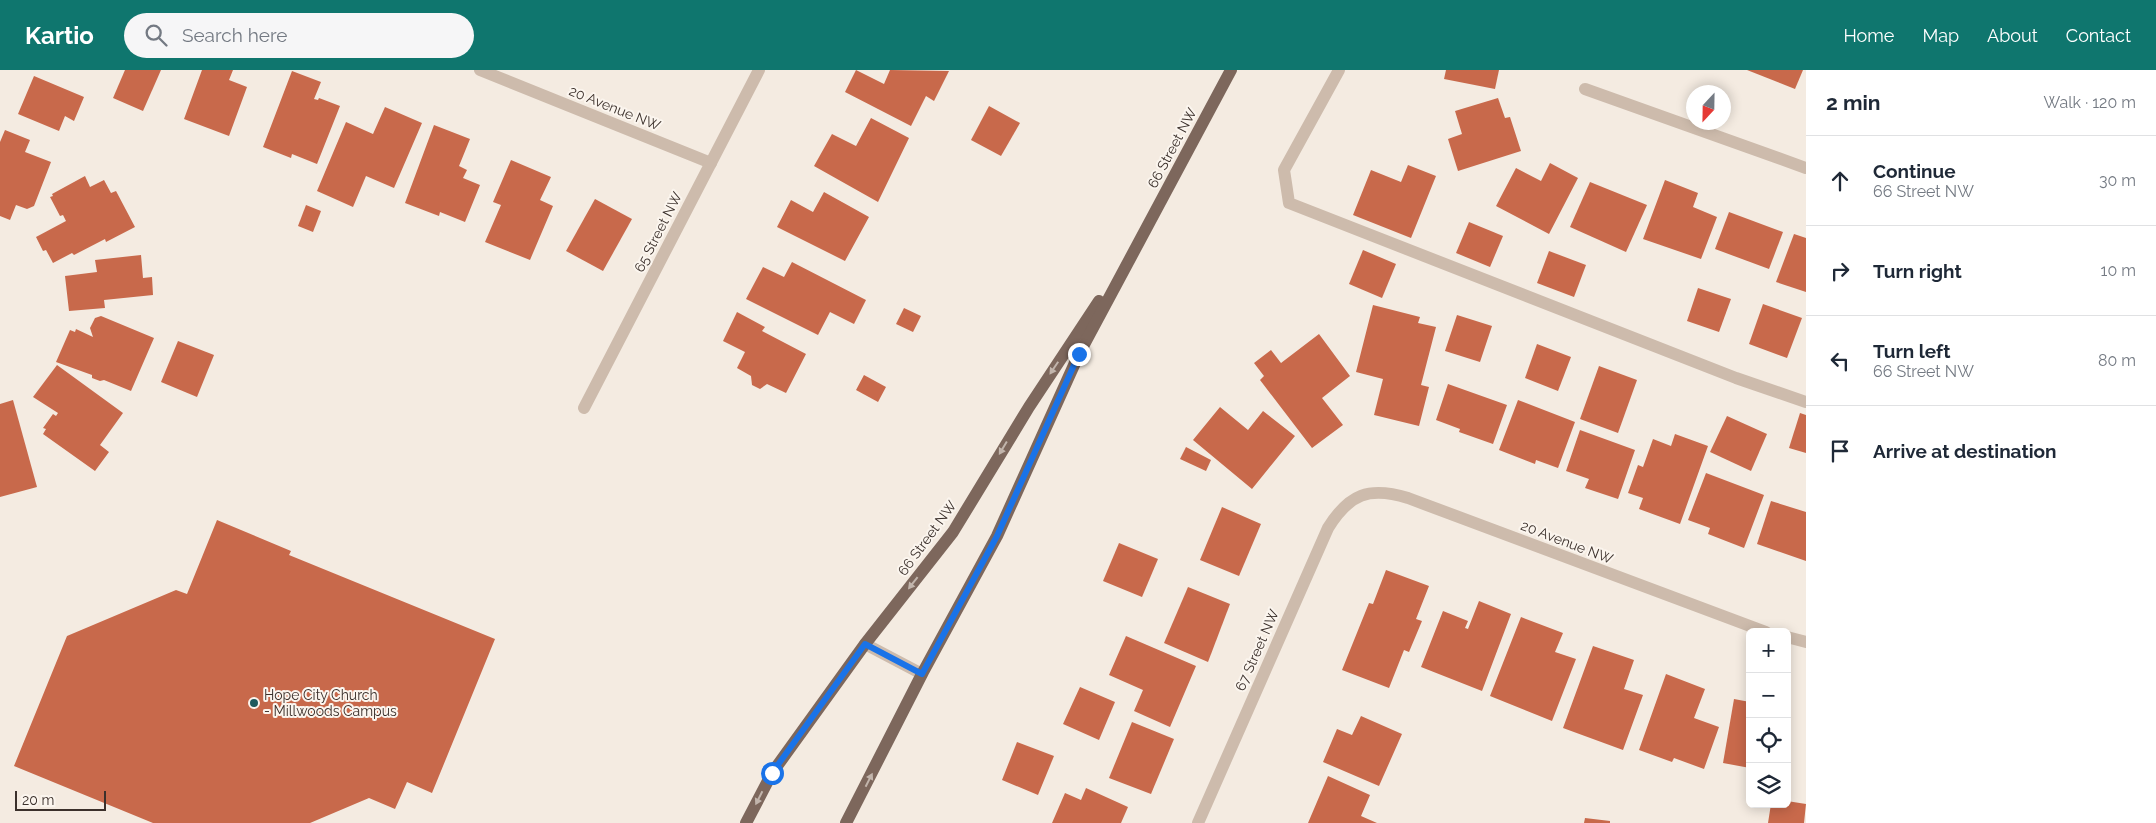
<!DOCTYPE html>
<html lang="en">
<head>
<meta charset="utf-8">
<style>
	:root { --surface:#fff; --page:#f6f6f7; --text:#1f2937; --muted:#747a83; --line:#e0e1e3; --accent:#0f766e }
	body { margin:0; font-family:Raleway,sans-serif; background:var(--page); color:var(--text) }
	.controls { position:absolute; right:15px; bottom:15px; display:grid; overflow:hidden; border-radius:8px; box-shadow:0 2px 12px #0003 }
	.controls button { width:45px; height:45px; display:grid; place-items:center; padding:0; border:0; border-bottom:1px solid var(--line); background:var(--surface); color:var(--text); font:25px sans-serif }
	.compass { position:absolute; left:1686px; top:15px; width:45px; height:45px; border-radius:50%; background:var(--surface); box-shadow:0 2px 12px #0003; rotate:202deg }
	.scale { position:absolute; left:15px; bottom:12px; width:91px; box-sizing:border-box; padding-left:5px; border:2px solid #3b302b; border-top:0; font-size:14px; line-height:18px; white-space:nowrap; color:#3b302b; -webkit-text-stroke:4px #fbf5ee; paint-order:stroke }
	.stop { position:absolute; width:15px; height:15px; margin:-11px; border:4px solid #1a73e8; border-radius:50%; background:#fff }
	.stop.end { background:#1a73e8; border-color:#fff; box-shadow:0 1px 5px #0008 }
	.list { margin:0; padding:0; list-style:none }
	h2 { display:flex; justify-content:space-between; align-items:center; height:65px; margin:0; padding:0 20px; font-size:21px }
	h2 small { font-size:16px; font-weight:400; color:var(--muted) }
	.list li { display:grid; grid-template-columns:32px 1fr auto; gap:15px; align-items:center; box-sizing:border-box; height:90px; padding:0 20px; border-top:1px solid var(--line) }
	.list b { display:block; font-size:19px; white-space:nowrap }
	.list p { margin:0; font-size:16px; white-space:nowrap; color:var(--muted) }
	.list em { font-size:16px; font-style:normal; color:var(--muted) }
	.icon { flex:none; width:28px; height:28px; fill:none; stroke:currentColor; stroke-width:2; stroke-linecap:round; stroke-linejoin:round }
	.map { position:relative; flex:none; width:1806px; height:753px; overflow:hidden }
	header { display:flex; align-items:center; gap:30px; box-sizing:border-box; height:70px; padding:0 25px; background:var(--accent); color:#fff }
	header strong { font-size:24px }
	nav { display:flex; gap:28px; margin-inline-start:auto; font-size:18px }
	.search { width:350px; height:45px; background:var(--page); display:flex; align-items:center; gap:12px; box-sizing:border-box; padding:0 18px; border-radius:28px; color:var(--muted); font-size:19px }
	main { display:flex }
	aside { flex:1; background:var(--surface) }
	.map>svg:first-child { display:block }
	.building { fill:#c8694b }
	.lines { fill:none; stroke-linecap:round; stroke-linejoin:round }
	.minor { stroke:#cdbbac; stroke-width:12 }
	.major { stroke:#7d675c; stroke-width:12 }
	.oneway { fill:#c2b5ac }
	.route { stroke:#1a73e8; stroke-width:6 }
	.poi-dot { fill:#1f5a5e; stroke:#fbf5ee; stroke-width:2 }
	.labels { text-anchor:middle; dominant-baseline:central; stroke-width:4; stroke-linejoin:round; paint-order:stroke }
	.street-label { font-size:14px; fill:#3b302b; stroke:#fbf5ee }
	.poi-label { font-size:14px; fill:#3b302b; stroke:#fbf5ee; text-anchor:start }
</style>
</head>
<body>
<header>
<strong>Kartio</strong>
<div class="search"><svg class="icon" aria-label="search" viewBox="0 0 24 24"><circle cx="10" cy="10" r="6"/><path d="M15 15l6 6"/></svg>Search here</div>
<nav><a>Home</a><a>Map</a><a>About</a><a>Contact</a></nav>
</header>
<main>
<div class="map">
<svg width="1806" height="753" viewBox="0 0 1806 753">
	<rect width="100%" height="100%" fill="#f4ebe1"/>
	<!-- building -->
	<g class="building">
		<polygon points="125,0 161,0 143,41 113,28"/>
		<polygon points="202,0 233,0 229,10 247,17 229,66 184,49"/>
		<polygon points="856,0 884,14 890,0 949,1 934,31 926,26 911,56 845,22"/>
		<polygon points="1446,0 1499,0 1495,19 1444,9"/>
		<polygon points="1747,0 1803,0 1795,19"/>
		<polygon points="292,1 321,12 314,29 318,30 319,28 340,36 317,94 292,84 291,88 263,77"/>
		<polygon points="34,6 84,27 74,51 65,46 59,61 18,44"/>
		<polygon points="1498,28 1505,48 1510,47 1521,81 1458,101 1448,69 1462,64 1455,41"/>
		<polygon points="989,36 1020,53 1001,86 971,70"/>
		<polygon points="385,37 422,53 394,118 366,106 353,137 317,121 346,52 373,64"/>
		<polygon points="871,48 909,68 878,132 814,96 832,64 856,76"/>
		<polygon points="434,55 470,69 459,96 467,100 463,108 480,115 465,152 440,142 439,146 405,133"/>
		<polygon points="5,60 30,70 25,82 51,92 34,136 27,139 16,135 10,150 0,146 0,72"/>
		<polygon points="511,90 551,107 540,130 553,136 530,190 485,172 501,135 493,132"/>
		<polygon points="1550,93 1578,108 1549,164 1496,136 1516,98 1541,111"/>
		<polygon points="1408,95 1436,106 1411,168 1353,145 1371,100 1401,112"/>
		<polygon points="85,106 90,117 104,110 111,123 116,121 135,157 106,172 105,169 74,185 72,183 53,193 46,180 43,181 36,167 66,151 63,145 60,146 50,127 53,126 52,124"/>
		<polygon points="1665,110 1698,123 1693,137 1717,147 1701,189 1643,169"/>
		<polygon points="1590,112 1647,135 1626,182 1570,157"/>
		<polygon points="824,122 869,147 845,191 777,157 791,130 813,142"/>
		<polygon points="595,129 632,149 603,201 566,181"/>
		<polygon points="306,135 321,141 313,162 298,156"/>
		<polygon points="1729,142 1783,162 1769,199 1715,179"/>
		<polygon points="1469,152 1503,166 1490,197 1456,183"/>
		<polygon points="1794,164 1806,168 1806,222 1776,212"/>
		<polygon points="1363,180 1396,194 1382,228 1349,214"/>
		<polygon points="1549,181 1586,195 1574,227 1537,213"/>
		<polygon points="141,185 143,208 152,207 153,225 104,230 105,238 69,241 65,206 97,202 95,190"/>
		<polygon points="792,192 866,230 854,254 830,242 818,265 746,229 763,197 784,207"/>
		<polygon points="1698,218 1731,229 1719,262 1687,251"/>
		<polygon points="1763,234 1802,248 1787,288 1749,274"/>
		<polygon points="1373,235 1420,247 1418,253 1436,257 1421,315 1429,317 1419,356 1374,345 1383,309 1356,302"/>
		<polygon points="904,238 921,246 913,262 896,254"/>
		<polygon points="737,242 765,257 762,261 806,284 786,323 767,314 760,319 752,315 751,306 737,298 745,282 723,271"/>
		<polygon points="1457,245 1492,256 1480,292 1445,281"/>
		<polygon points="101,246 154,268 131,321 104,310 100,311 92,308 92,305 56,292 70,260 75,262 76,259 93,267 90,258 95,248"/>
		<polygon points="1319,264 1350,306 1322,328 1343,355 1312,378 1260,310 1264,306 1254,293 1271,280 1281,293"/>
		<polygon points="178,271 214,285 197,327 161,312"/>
		<polygon points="1537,274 1571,287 1558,321 1525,308"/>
		<polygon points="57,295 123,343 100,375 109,382 95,401 43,364 46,359 43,358 53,344 56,346 58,343 33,327"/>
		<polygon points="1599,296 1637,310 1618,363 1580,349"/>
		<polygon points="864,305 886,317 878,332 856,320"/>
		<polygon points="1448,314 1507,335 1493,374 1459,362 1460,359 1436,350"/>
		<polygon points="13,330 37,417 0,427 0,334"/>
		<polygon points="1518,330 1575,352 1558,398 1536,390 1535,394 1499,380"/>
		<polygon points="1220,337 1248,360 1263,341 1295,366 1252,419 1193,370"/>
		<polygon points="1800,343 1806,345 1806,383 1789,378"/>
		<polygon points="1727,346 1767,364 1751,401 1710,382"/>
		<polygon points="1580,360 1635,380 1618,429 1585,418 1589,409 1566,401"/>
		<polygon points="1675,364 1708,376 1680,454 1639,439 1643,428 1628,423 1638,395 1643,397 1653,369 1671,376"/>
		<polygon points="1186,377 1211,390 1206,401 1180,389"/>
		<polygon points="1706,403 1764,425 1744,478 1708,464 1710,458 1688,450"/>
		<polygon points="1771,431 1806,442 1806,491 1757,474"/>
		<polygon points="1222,437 1261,454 1239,506 1200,490"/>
		<polygon points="217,450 291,481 289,485 495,569 432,723 407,712 395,739 369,728 310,753 153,753 14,696 67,566 176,520 187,524"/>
		<polygon points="1119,473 1158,489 1142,527 1103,511"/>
		<polygon points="1386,500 1429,516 1416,549 1422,551 1409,582 1404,580 1389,618 1342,600 1369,533 1373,534"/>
		<polygon points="1188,517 1230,534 1208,592 1164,573"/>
		<polygon points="1479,531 1511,544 1482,621 1421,597 1443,541 1468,551 1465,558 1468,559"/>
		<polygon points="1521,547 1563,563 1555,582 1576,589 1552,651 1490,626"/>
		<polygon points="1126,566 1196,596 1170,657 1134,641 1143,620 1109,605"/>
		<polygon points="1593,576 1634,590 1624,619 1643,625 1623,680 1563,658"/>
		<polygon points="1666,604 1705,619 1694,648 1719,657 1704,699 1674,688 1672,692 1639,680"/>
		<polygon points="1080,617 1115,632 1099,670 1063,654"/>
		<polygon points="1734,629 1750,632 1750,698 1723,693"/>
		<polygon points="1361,646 1402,664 1379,716 1323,692 1337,659 1352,665"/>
		<polygon points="1132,652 1174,669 1151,724 1109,708"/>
		<polygon points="1017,672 1054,686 1038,725 1002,710"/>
		<polygon points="1328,706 1370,725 1361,746 1377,753 1308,753"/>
		<polygon points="1086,718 1128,737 1121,753 1052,753 1065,723 1081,730"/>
		<polygon points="1787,731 1806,734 1804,753 1768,753 1771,734 1787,734"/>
		<polygon points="1585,748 1610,751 1610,753 1584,753"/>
	</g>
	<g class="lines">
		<!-- minor -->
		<g class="minor">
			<polyline points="480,0 711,93"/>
			<polyline points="1339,0 1284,100 1289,133 1736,308 1806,332"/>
			<polyline points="1585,19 1806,98"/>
			<polyline points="584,338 759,0"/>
			<polyline points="1787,567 1806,572"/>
			<polyline points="865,574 922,604"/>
			<path d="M1198,753L1328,458C1349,424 1369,416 1408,428L1766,562"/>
		</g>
		<!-- major -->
		<g class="major">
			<polyline points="746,753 772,703 865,574 953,462 1029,337 1099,231"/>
			<polyline points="846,753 922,604 997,466 1079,284 1231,0"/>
		</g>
	</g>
	<!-- one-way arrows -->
	<defs><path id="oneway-solid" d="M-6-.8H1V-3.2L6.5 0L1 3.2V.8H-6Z" transform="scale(1.25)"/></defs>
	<g class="oneway">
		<use href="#oneway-solid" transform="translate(1054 298) rotate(124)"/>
		<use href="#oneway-solid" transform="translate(1003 378) rotate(121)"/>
		<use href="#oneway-solid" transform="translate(913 513) rotate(128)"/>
		<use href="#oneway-solid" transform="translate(869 710) rotate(-63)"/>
		<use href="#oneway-solid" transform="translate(759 728) rotate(117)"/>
	</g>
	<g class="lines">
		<!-- route -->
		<polyline class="route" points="772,703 865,574 922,604 997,466 1079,284"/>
	</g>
	<!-- markers -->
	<circle class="poi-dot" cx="254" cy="633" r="5"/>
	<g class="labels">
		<!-- street labels -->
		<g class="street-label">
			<text transform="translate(615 38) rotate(22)">20 Avenue NW</text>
			<text transform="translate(1172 78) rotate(-62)">66 Street NW</text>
			<text transform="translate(658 162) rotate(-63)">65 Street NW</text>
			<text transform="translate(927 468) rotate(-54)">66 Street NW</text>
			<text transform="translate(1567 472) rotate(21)">20 Avenue NW</text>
			<text transform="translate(1257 580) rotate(-66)">67 Street NW</text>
		</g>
		<!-- poi labels -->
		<g class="poi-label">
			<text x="264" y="625">Hope City Church<tspan x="264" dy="16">- Millwoods Campus</tspan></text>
		</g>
	</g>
</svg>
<div class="controls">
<button>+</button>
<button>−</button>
<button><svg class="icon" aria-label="locate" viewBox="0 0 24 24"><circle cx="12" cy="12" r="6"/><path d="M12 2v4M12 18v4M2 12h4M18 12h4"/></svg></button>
<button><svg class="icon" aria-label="layers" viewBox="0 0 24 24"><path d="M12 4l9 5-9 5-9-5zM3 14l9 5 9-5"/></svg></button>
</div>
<svg class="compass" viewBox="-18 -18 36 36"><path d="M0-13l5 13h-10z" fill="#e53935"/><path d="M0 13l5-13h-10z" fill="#747a83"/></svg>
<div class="scale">20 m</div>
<div class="stop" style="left:772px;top:703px"></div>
<div class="stop end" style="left:1079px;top:284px"></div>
</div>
<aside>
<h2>2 min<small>Walk · 120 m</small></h2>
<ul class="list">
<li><svg class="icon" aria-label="ahead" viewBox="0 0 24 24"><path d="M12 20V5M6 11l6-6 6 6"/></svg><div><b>Continue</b><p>66 Street NW</p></div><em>30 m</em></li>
<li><svg class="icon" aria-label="right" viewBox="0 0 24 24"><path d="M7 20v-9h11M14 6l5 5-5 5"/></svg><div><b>Turn right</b></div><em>10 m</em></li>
<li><svg class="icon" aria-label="left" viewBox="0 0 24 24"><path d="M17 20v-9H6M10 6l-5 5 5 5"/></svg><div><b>Turn left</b><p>66 Street NW</p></div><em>80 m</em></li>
<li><svg class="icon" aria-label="arrive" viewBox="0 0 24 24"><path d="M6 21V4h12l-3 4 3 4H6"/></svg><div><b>Arrive at destination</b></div></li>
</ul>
</aside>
</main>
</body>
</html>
